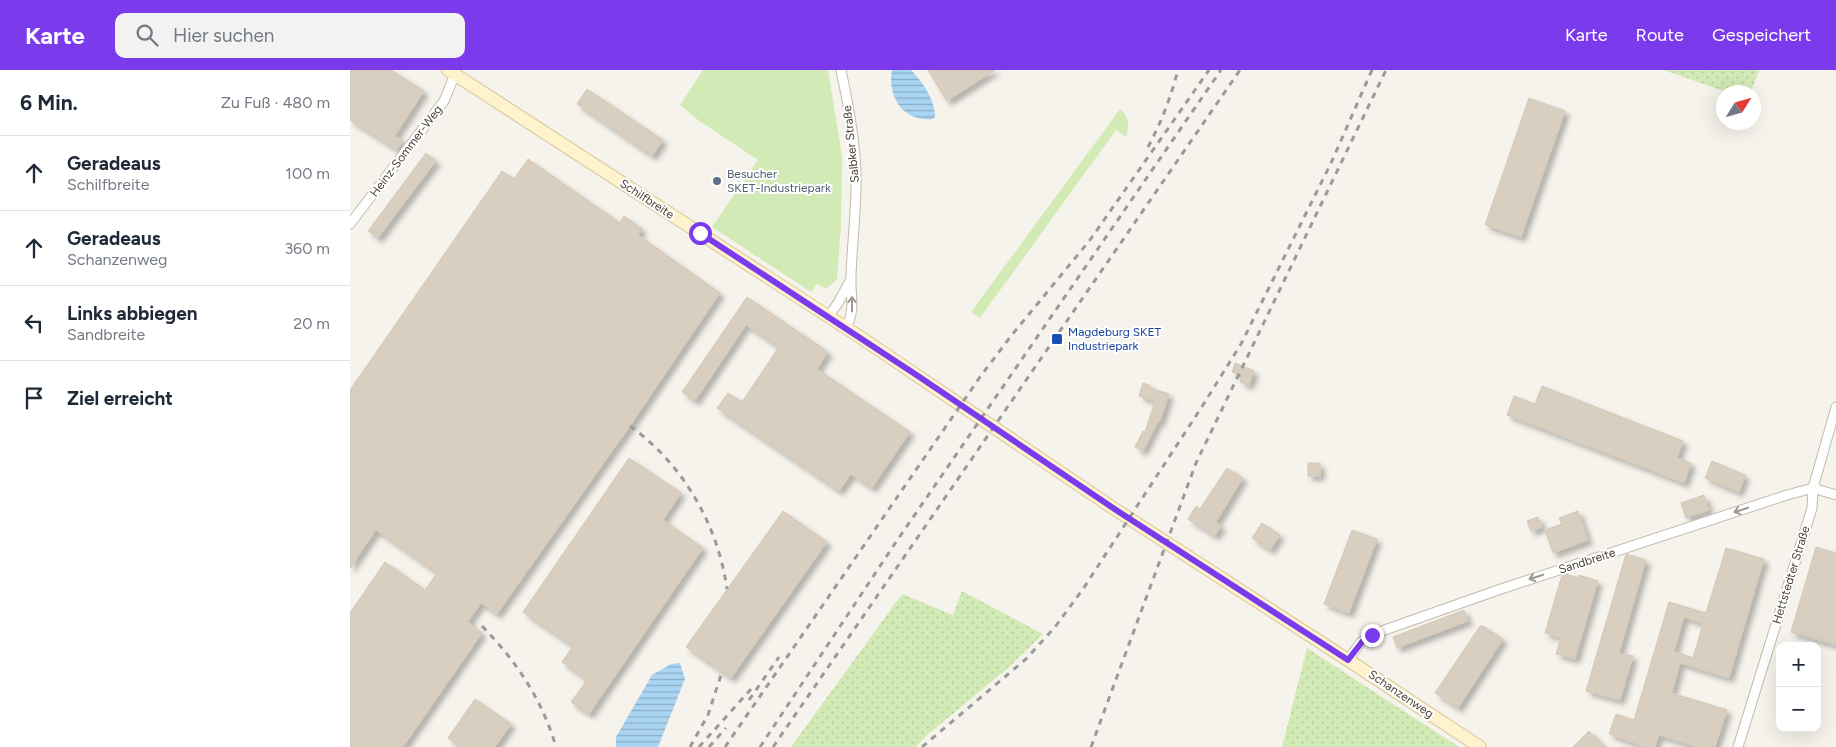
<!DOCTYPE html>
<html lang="de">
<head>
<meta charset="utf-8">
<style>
	:root { --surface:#fff; --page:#f2f2f3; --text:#1f2937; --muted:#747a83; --line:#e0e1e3; --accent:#7c3aed }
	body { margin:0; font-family:Figtree,sans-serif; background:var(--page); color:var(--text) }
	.controls { position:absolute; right:15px; bottom:15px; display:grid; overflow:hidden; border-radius:10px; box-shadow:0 5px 20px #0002 }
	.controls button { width:45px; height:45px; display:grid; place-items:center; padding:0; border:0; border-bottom:1px solid var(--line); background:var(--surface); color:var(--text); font:25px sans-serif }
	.compass { position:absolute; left:1366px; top:15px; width:45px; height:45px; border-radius:50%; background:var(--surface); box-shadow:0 5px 20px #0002; rotate:53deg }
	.stop { position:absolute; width:15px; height:15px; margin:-11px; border:4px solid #7c3aed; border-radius:50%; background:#fff }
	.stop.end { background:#7c3aed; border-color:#fff; box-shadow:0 1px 5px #0008 }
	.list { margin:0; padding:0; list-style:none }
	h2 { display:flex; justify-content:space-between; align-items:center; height:65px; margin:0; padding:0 20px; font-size:21px }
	h2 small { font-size:16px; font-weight:400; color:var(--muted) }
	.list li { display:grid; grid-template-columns:32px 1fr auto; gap:15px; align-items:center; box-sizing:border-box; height:75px; padding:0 20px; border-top:1px solid var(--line) }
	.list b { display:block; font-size:19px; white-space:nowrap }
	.list p { margin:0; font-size:16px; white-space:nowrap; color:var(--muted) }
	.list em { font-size:16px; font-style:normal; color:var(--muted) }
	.icon { flex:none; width:28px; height:28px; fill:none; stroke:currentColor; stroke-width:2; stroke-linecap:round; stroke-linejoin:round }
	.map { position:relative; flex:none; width:1486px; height:677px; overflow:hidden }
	header { display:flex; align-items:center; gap:30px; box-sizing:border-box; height:70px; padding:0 25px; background:var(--accent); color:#fff }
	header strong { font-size:24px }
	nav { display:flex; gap:28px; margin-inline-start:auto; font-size:18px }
	.search { width:350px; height:45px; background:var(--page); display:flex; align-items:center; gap:12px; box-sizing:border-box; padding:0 18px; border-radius:10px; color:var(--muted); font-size:19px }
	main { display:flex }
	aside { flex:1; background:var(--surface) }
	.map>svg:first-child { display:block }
	.green { fill:#d2eab5 }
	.garden { fill:url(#garden-dots) }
	.water { fill:url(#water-rules) }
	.building { fill:#d8cfc1; stroke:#d3c7b4; fill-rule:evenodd; filter:url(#shadow) }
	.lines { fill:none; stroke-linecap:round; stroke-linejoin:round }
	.street-casing { stroke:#c2bbae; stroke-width:11 }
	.secondary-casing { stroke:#d6c79b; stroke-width:14 }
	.street { stroke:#fff; stroke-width:9 }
	.secondary { stroke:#fff3cd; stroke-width:12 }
	.rail { stroke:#9a9a9a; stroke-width:3; stroke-dasharray:6 6; stroke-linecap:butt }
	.oneway { stroke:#9c9892 }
	.route { stroke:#7c3aed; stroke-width:6 }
	.service-dot { fill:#5c6f8a; stroke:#fff; stroke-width:2 }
	.transit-dot { fill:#1a4fb4; stroke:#fff; stroke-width:2 }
	.labels { text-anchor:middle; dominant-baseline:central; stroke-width:4; stroke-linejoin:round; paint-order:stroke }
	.street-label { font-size:12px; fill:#4b4439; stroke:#fff }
	.service-label { font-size:12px; fill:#4e5e75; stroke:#fff; text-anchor:start }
	.transit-label { font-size:12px; fill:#164399; stroke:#fff; text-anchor:start }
</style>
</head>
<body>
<header>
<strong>Karte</strong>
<div class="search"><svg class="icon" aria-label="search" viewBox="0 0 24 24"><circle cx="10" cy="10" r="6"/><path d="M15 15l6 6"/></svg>Hier suchen</div>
<nav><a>Karte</a><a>Route</a><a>Gespeichert</a></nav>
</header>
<main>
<aside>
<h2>6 Min.<small>Zu Fuß · 480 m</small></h2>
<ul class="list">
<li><svg class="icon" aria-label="ahead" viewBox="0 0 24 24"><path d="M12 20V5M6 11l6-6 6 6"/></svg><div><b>Geradeaus</b><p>Schilfbreite</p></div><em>100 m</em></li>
<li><svg class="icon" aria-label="ahead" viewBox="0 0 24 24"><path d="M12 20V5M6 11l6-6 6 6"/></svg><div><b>Geradeaus</b><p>Schanzenweg</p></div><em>360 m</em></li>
<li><svg class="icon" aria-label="left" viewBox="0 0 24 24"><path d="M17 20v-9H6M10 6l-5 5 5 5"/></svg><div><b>Links abbiegen</b><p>Sandbreite</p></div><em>20 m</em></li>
<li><svg class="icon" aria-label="arrive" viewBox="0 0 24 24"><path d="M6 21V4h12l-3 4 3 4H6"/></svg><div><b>Ziel erreicht</b></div></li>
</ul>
</aside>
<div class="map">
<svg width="1486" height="677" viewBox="0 0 1486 677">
	<defs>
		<pattern id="garden-dots" width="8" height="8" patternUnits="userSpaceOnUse" patternTransform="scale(1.25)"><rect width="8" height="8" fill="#d2eab5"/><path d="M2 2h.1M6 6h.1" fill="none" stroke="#b6ca9c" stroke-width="1.8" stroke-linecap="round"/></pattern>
		<pattern id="water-rules" width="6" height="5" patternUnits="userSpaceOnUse" patternTransform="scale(1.25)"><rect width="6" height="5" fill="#a9d4f2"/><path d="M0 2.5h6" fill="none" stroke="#8caec5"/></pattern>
		<filter id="shadow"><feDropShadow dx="4.5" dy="4.5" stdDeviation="2.5" flood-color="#0004"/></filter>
	</defs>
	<rect width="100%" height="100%" fill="#f6f3ec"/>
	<!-- green -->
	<g class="green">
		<polygon points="353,0 478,0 492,86 491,154 487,209 476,219 467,214 461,222 362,157 408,90 348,50 330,35"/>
		<path d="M770,39C779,46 780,56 776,67L766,60L630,248L621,242Z"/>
	</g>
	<!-- garden -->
	<g class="garden">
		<polygon points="1314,0 1409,0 1401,22 1376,22"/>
		<polygon points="612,521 693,564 659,597 575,667 566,677 441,677 552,524 603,545"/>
		<polygon points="957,578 1109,677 932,677"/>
	</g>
	<!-- water -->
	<g class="water">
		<path d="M542,0H561C572,11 585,30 585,47L583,49C553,52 537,27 542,0Z"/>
		<polygon points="330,593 335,609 308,677 266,677 266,667 302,605 321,594"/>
	</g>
	<!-- building -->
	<g class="building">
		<polygon points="0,0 41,0 74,21 45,66 53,71 47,80 0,50"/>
		<polygon points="578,0 645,0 597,31"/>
		<polygon points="237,19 313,70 302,86 227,34"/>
		<polygon points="1179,28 1215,41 1171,167 1135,155"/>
		<polygon points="76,83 86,91 28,168 18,161"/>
		<polygon points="178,89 270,153 274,146 292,159 288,165 370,223 280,356 147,544 131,533 118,552 132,563 53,677 0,677 0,543 35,492 75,520 87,503 26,460 0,498 0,320 152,101 164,109"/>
		<polygon points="397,227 478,282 467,299 560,362 522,418 501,404 489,421 367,338 378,323 392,332 429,277 396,255 345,331 332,322"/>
		<polygon points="885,293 904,301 899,315 890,312 892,306 882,302"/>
		<polygon points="793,313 801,316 800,318 819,324 810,352 808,351 793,381 785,377 793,361 795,362 805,331 789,326"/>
		<polygon points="1192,316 1333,371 1327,388 1341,393 1334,413 1157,345 1164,326 1185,334"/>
		<polygon points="279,388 331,423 313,450 353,478 239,644 221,632 237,610 212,592 223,576 173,542"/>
		<polygon points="1362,391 1395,405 1389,422 1355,408"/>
		<rect x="958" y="393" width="12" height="13"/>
		<polygon points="877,398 893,408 866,452 871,456 865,466 838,449 846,436 850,439"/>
		<polygon points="1354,425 1359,440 1336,448 1331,433"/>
		<polygon points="433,441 477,472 381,608 336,577"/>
		<polygon points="1228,441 1238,470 1203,483 1195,460 1212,454 1209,448"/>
		<polygon points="1188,447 1192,457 1181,461 1177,451"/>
		<polygon points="912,453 930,465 920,480 902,468"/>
		<polygon points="1002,460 1027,469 999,543 974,534"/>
		<polygon points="1466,477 1486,483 1486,575 1441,562"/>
		<path d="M1376,478L1414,489L1379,608L1330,593L1322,623L1377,640L1365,677H1347L1309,665L1305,677H1295L1259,664L1266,644L1284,650L1319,532L1356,543ZM1334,547L1353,554L1343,588L1324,581Z"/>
		<polygon points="1276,484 1296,490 1269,583 1283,586 1270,630 1236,621"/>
		<polygon points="1216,504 1228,508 1229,505 1248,511 1225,589 1206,584 1211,568 1195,563 1212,505"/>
		<polygon points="1114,540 1118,551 1047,578 1043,567"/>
		<polygon points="1130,556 1133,556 1153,569 1108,638 1085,623"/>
		<polygon points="125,629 161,654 145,677 110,677 98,668"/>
		<polygon points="1239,661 1255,677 1223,677"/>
	</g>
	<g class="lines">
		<!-- street casing -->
		<g class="street-casing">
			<g id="street">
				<path d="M491,0C498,33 505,69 506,102C507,137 502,172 501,206C500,226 506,239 496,258"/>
				<polyline points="0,154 94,31 105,4"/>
				<polyline points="478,247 488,233 500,211"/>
				<polyline points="998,590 1011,572 1026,563 1151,519 1437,425 1463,418 1486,425"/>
				<polyline points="1388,677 1462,438 1463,418 1486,337"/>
			</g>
		</g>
		<!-- secondary casing -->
		<g class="secondary-casing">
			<polyline id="secondary" points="98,0 510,267 766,440 998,590 1130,677"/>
		</g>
		<!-- street -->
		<use href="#street" class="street"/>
		<!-- secondary -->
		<use href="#secondary" class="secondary"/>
		<!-- rail -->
		<g class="rail">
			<path d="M798,77C811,53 821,27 828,0"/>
			<path d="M280,356C333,394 368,455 377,519"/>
			<path d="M132,556C166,591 192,629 206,677"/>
			<polyline points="399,630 429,587"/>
			<polyline points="340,677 358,645 372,602"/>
			<polyline points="349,677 401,619"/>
			<polyline points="359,677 376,658"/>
			<polyline points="375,677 630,307 661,266 740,170 859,0"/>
			<polyline points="410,677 546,472 871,0"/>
			<polyline points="423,677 890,0"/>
			<polyline points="572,677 676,589 705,557 733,519 853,335 891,274 982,91 1022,0"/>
			<polyline points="741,677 846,393 1036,0"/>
		</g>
	</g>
	<!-- one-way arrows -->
	<defs><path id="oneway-shaft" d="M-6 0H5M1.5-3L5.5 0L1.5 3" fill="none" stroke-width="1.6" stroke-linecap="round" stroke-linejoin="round" transform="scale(1.25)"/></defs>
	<g class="oneway">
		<use href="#oneway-shaft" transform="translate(502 234) rotate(-90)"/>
		<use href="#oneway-shaft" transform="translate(1391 440) rotate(162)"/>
		<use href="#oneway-shaft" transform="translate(1186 507) rotate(162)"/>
	</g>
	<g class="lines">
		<!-- route -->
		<polyline class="route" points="350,163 568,306 766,440 998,590 1012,572 1022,565"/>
	</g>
	<!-- markers -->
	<circle class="service-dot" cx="367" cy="111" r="5"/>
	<rect class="transit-dot" x="701" y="263" width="12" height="12" rx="2.5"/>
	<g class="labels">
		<!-- street labels -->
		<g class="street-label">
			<text transform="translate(501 74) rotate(-96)">Salbker Straße</text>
			<text transform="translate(56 81) rotate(-53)">Heinz-Sommer-Weg</text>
			<text transform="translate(297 129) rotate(33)">Schilfbreite</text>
			<text transform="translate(1237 491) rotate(-18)">Sandbreite</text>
			<text transform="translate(1441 505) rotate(-73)">Hettstedter Straße</text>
			<text transform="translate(1051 624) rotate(34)">Schanzenweg</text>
		</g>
		<!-- service labels -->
		<g class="service-label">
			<text x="377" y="104">Besucher<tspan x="377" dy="14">SKET-Industriepark</tspan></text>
		</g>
		<!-- transit labels -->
		<g class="transit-label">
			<text x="718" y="262">Magdeburg SKET<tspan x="718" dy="14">Industriepark</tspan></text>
		</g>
	</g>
</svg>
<div class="controls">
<button>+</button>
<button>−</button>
</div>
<svg class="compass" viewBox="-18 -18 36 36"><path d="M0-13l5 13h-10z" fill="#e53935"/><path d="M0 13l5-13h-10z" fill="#747a83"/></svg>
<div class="stop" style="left:350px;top:163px"></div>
<div class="stop end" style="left:1022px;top:565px"></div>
</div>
</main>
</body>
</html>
